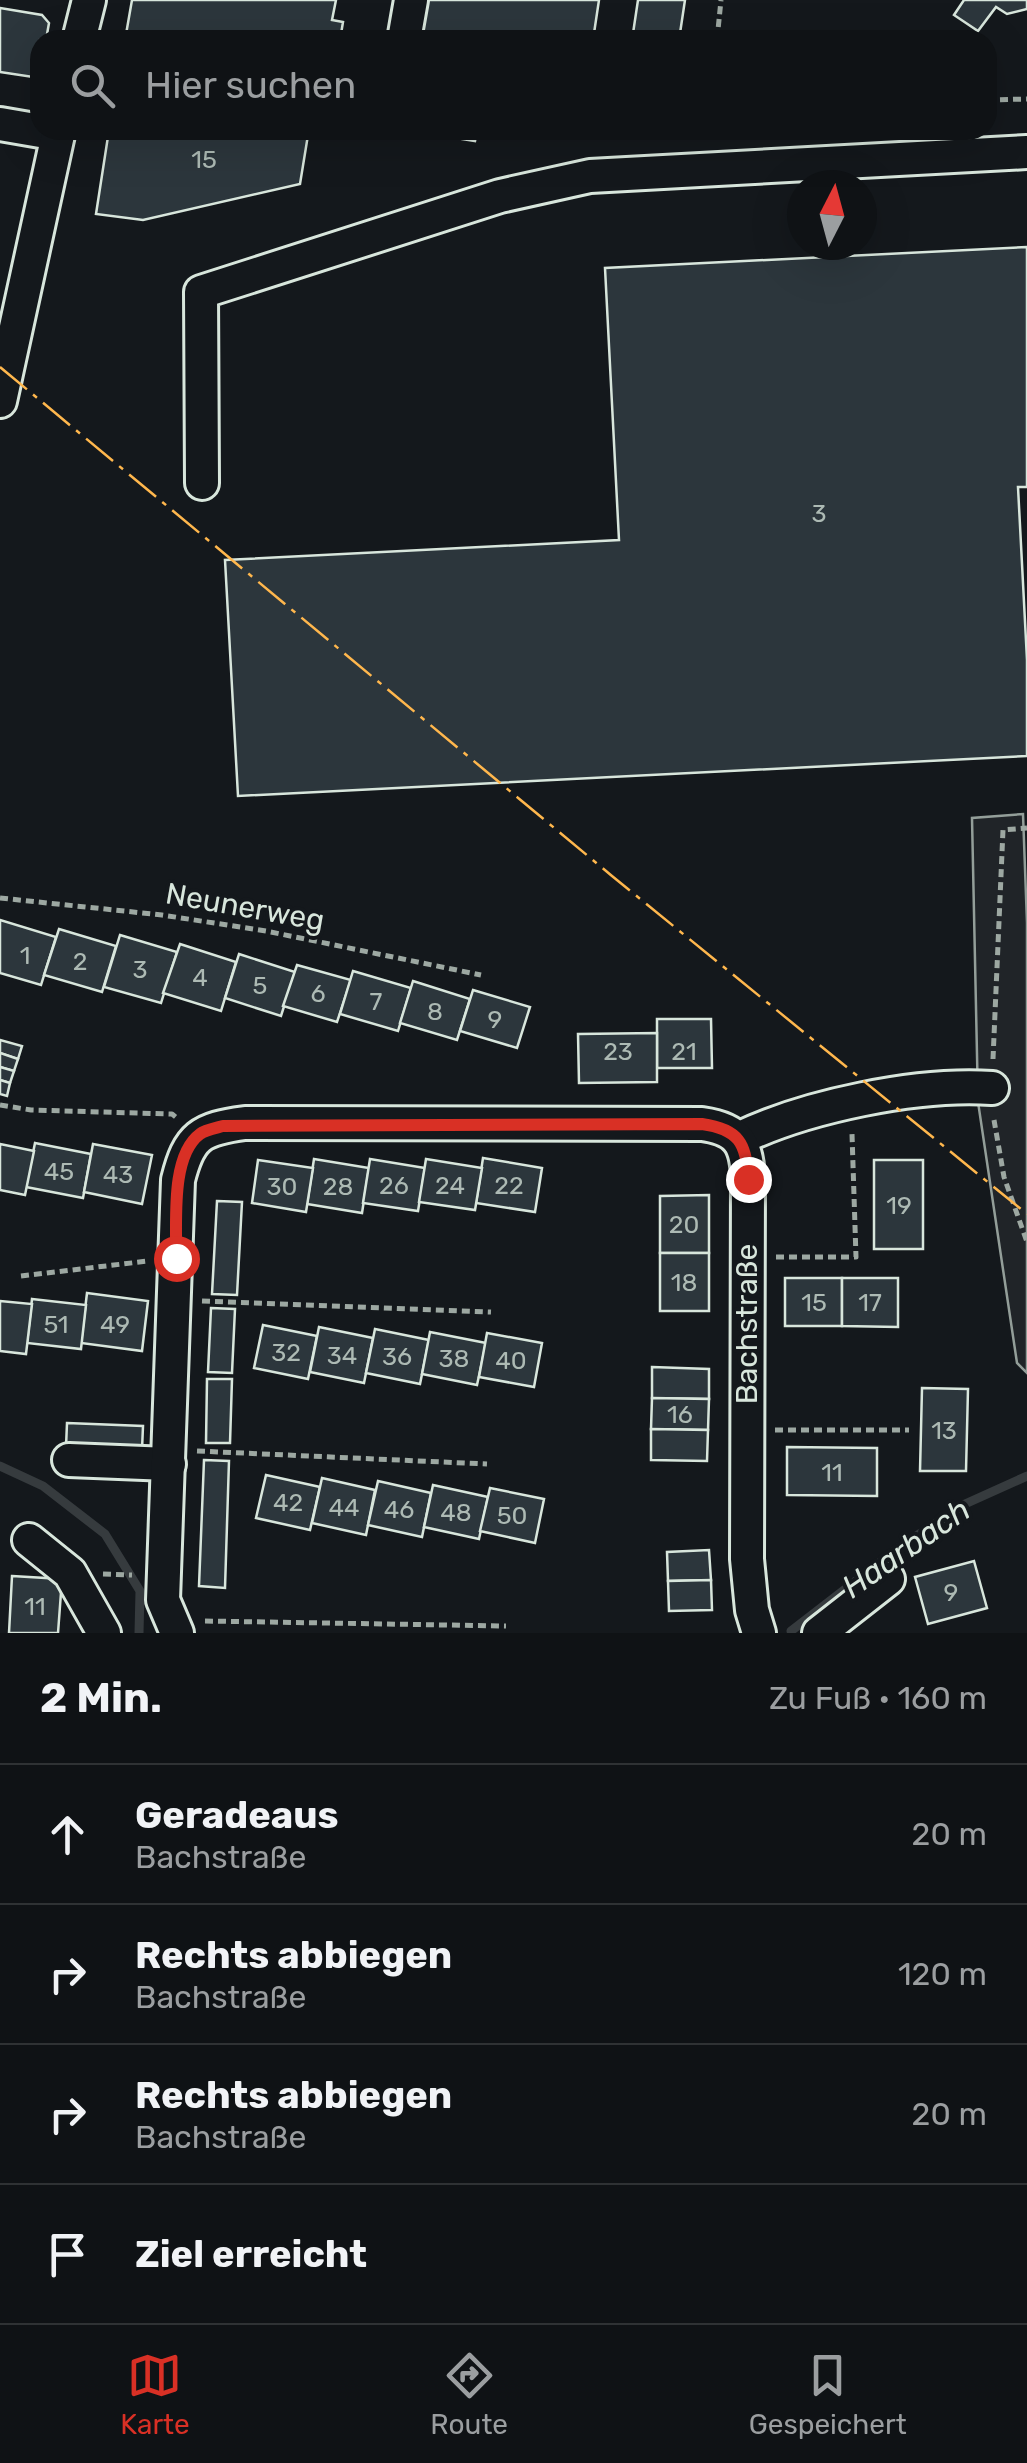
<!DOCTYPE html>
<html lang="de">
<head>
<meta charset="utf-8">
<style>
	:root { --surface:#0f1215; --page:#181b1e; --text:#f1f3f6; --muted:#9b9ea0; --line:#2f3234; --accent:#d93025 }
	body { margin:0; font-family:Rubik,sans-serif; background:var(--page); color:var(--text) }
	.compass { position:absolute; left:787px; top:170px; width:90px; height:90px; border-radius:50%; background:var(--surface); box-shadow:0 10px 40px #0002; rotate:6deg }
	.stop { position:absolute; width:30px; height:30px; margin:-22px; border:8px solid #d93025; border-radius:50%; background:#fff }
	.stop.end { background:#d93025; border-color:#fff; box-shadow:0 2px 10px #0008 }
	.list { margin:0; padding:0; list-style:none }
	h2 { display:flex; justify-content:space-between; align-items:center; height:130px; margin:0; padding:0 40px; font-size:42px }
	h2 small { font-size:32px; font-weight:400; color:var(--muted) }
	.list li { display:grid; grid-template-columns:65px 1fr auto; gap:30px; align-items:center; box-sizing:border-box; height:140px; padding:0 40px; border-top:2px solid var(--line) }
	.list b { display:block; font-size:38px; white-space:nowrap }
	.list p { margin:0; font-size:32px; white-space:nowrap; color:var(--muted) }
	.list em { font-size:32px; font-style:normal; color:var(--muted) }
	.icon { flex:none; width:55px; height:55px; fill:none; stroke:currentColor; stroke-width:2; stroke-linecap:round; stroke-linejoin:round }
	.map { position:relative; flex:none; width:1027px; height:1633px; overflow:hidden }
	.search { position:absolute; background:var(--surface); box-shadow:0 10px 40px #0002; left:30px; right:30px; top:30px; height:110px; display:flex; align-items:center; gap:25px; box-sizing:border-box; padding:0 35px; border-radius:30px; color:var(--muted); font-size:38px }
	.sheet { height:690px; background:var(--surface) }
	nav { display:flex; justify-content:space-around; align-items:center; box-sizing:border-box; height:140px; border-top:2px solid var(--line); background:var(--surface); font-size:28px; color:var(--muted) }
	nav a { display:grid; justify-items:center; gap:5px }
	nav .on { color:var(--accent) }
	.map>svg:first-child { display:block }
	.green { fill:#202428; stroke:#939e99; stroke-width:2.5 }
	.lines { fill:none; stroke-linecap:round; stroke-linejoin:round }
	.stream { stroke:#363b3e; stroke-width:9 }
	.building { fill:#2c363c; stroke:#d8e6dc; stroke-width:2.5 }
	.minor-casing { stroke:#d8e6dc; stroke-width:38 }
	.path { stroke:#9da8a2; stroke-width:5; stroke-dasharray:8 5; stroke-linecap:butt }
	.minor { stroke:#14181c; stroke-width:32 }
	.power { stroke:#ffb74d; stroke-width:2.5; stroke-dasharray:35 8 5 8; stroke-linecap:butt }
	.route { stroke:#d93025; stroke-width:12 }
	.labels { text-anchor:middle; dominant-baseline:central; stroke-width:8; stroke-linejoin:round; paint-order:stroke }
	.number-label { font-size:25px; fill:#adbab4 }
	.street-label { font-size:30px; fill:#d8e6dc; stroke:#14181c }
	.water-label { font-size:32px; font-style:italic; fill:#d8e6dc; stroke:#14181c }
</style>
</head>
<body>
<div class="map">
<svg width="1027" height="1633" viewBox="0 0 1027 1633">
	<rect width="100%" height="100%" fill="#14181c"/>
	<!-- green -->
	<polygon class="green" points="1023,814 1027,923 1027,1373 1017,1363 978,1102 972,818"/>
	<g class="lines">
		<!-- stream -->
		<g class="stream">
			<polyline points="0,1466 43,1486 105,1534 140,1591 139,1633"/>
			<polyline points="791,1631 901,1546 965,1504 1027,1476"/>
		</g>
	</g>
	<!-- building -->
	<g class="building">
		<polygon points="132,0 336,0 332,20 343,22 340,40 125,40"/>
		<polygon points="426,0 599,0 593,40 420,40"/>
		<polygon points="638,0 685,0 679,40 632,40"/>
		<polygon points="964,0 1027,0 1027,9 1007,14 996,7 978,31 954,15"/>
		<polygon points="0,8 42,15 49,23 46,40 40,40 40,74 33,77 0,72"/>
		<polygon points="109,130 279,130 308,135 300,184 143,220 96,214"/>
		<polygon points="406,130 477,130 475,141"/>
		<polygon points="1027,247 1027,487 1018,487 1027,660 1027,756 238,796 225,560 619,540 605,268"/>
		<polygon points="0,920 56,937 41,985 0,973"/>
		<polygon points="59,929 116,946 102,992 44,975"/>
		<polygon points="120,935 177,952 161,1003 104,987"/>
		<polygon points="180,944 236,962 221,1011 163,993"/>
		<polygon points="239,954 295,972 281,1016 225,998"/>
		<polygon points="297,965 351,980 337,1022 283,1006"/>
		<polygon points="353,971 411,988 398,1031 340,1014"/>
		<polygon points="413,981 470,999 457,1040 400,1023"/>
		<polygon points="473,990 530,1007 517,1048 460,1031"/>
		<polygon points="657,1019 711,1019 712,1068 657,1068"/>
		<polygon points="657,1033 657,1082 579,1083 578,1034"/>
		<polygon points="0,1040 22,1046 18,1059 0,1053"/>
		<polygon points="0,1053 18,1059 14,1071 0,1067"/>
		<polygon points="0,1067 14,1071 10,1083 0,1080"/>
		<polygon points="0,1080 10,1083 7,1096 0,1094"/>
		<polygon points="35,1143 91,1154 83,1198 26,1187"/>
		<polygon points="0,1144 34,1151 25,1195 0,1190"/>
		<polygon points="93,1144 152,1155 142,1204 84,1192"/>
		<polygon points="483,1158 542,1168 535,1212 476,1203"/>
		<polygon points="314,1159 369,1168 362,1213 307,1204"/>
		<polygon points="370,1159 425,1168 418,1211 363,1203"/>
		<polygon points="426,1159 482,1168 475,1210 419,1202"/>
		<polygon points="258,1160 313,1168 306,1212 252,1203"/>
		<rect x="874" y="1160" width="49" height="89"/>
		<polygon points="709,1195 709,1253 660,1253 660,1196"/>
		<polygon points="217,1201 242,1202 237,1295 212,1294"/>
		<rect x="660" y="1253" width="49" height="58"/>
		<rect x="785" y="1278" width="57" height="48"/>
		<polygon points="842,1278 898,1278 898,1327 842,1326"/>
		<polygon points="87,1293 148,1301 142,1351 81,1343"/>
		<polygon points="32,1299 86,1305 81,1349 27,1343"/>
		<polygon points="0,1301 32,1304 26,1354 0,1351"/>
		<polygon points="211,1308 235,1309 232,1373 208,1372"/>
		<polygon points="263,1325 317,1336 308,1379 254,1368"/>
		<polygon points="319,1327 373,1338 364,1383 310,1372"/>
		<polygon points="375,1329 429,1340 420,1384 366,1373"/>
		<polygon points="430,1332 486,1343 477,1385 422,1374"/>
		<polygon points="487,1333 542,1343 534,1387 479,1377"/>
		<polygon points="652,1367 709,1369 709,1399 652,1398"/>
		<polygon points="207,1379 232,1379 230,1443 206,1443"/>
		<polygon points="922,1388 968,1389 966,1471 920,1471"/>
		<polygon points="652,1398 709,1399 708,1430 651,1429"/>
		<polygon points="67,1423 143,1426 142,1450 66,1447"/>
		<polygon points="651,1429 708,1430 707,1461 651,1460"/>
		<polygon points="787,1447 877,1448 877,1496 787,1495"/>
		<polygon points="204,1460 229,1461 225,1588 199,1586"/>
		<polygon points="266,1475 320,1487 310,1530 256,1518"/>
		<polygon points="322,1478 375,1490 366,1535 312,1523"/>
		<polygon points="378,1481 431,1493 422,1537 368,1525"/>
		<polygon points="433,1485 488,1497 479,1539 424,1527"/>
		<polygon points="490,1488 544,1499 535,1543 480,1531"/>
		<polygon points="709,1550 711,1580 668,1581 667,1552"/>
		<polygon points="974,1561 987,1608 928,1624 915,1577"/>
		<polygon points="12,1576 62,1579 58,1633 9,1633"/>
		<polygon points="711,1580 712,1610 669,1611 668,1581"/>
	</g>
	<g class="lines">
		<!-- minor casing -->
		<g class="minor-casing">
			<g id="minor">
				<polyline points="79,40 89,0"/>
				<polyline points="404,40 411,0"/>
				<polyline points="0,124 58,134"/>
				<polyline points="0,401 59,130"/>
				<polyline points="202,483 201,292 500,196 590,176 1027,152"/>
				<path d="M738,1139C806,1106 917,1083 992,1088"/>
				<polyline points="69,1460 169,1464"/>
				<polyline points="29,1540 70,1573 104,1633"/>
				<path d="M177,1633L163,1600L178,1180C189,1136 200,1129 245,1123L702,1124C738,1129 747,1143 748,1179L747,1559L752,1610L759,1633"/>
				<polyline points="819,1633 888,1579"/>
			</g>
		</g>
		<!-- path -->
		<g class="path">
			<polyline points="717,40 721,0"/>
			<polyline points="987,100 1027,99"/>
			<polyline points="0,898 162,915 266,931 481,975"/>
			<polyline points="993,1059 1003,830 1027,828"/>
			<polyline points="0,1105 31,1110 172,1114 177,1118"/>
			<polyline points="994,1120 1004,1177 1027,1242"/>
			<polyline points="776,1257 856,1257 852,1134"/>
			<polyline points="21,1276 148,1261"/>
			<polyline points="202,1301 491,1312"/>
			<polyline points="775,1430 909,1430"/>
			<polyline points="197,1451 487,1464"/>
			<polyline points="103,1574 132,1575"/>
			<polyline points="205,1621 506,1626"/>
		</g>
		<!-- minor -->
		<use href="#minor" class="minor"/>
		<!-- power -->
		<polyline class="power" points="0,367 612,876 1027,1214"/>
	</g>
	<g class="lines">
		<!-- route -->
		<path class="route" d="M176,1258C177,1224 170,1156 200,1134C205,1130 216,1128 223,1126L702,1124C738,1129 747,1143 748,1179"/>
	</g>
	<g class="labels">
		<!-- number labels -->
		<g class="number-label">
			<text x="204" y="159">15</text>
			<text x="819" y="513">3</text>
			<text x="25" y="955">1</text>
			<text x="80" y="961">2</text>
			<text x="140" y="969">3</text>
			<text x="200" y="977">4</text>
			<text x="260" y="985">5</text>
			<text x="318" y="993">6</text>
			<text x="376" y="1001">7</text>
			<text x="435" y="1011">8</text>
			<text x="495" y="1019">9</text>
			<text x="618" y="1051">23</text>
			<text x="684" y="1051">21</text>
			<text x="59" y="1171">45</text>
			<text x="118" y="1174">43</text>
			<text x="394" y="1185">26</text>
			<text x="450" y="1185">24</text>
			<text x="509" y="1185">22</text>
			<text x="282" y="1186">30</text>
			<text x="338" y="1186">28</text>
			<text x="899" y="1205">19</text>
			<text x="684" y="1224">20</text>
			<text x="684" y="1282">18</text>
			<text x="814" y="1302">15</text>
			<text x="870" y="1302">17</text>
			<text x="56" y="1324">51</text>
			<text x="115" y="1324">49</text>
			<text x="286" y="1352">32</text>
			<text x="342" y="1355">34</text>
			<text x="397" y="1356">36</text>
			<text x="454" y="1358">38</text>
			<text x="511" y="1360">40</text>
			<text x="680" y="1414">16</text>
			<text x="944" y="1430">13</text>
			<text x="832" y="1472">11</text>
			<text x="288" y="1502">42</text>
			<text x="344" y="1507">44</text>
			<text x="399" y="1509">46</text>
			<text x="456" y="1512">48</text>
			<text x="512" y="1515">50</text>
			<text x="951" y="1592">9</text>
			<text x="35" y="1606">11</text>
		</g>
		<!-- street labels -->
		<g class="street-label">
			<text transform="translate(245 907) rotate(10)">Neunerweg</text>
			<text transform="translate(747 1324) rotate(-90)">Bachstraße</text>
		</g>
		<!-- water labels -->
		<g class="water-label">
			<text transform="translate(906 1548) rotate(-35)">Haarbach</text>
		</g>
	</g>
</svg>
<svg class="compass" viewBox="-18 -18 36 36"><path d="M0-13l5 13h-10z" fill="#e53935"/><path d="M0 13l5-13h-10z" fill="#9b9ea0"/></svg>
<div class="stop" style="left:176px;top:1258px"></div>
<div class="stop end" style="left:748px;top:1179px"></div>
<div class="search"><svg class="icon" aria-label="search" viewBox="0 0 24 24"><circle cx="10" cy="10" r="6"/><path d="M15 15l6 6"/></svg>Hier suchen</div>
</div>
<section class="sheet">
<h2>2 Min.<small>Zu Fuß · 160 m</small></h2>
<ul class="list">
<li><svg class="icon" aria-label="ahead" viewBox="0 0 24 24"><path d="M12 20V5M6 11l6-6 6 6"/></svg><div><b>Geradeaus</b><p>Bachstraße</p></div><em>20 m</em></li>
<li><svg class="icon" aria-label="right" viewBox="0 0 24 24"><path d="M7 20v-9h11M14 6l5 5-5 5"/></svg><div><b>Rechts abbiegen</b><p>Bachstraße</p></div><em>120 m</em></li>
<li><svg class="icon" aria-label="right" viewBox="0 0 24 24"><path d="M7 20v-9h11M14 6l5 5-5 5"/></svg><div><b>Rechts abbiegen</b><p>Bachstraße</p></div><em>20 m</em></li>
<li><svg class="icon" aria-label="arrive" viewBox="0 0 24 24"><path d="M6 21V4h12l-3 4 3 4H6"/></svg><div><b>Ziel erreicht</b></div></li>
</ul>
</section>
<nav>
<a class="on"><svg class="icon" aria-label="map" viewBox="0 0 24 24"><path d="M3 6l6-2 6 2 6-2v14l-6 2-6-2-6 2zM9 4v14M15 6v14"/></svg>Karte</a>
<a><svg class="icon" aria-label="directions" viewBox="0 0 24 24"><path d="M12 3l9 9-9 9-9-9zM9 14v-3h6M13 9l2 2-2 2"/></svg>Route</a>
<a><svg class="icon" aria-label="saved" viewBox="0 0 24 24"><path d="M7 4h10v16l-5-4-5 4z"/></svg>Gespeichert</a>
</nav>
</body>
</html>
